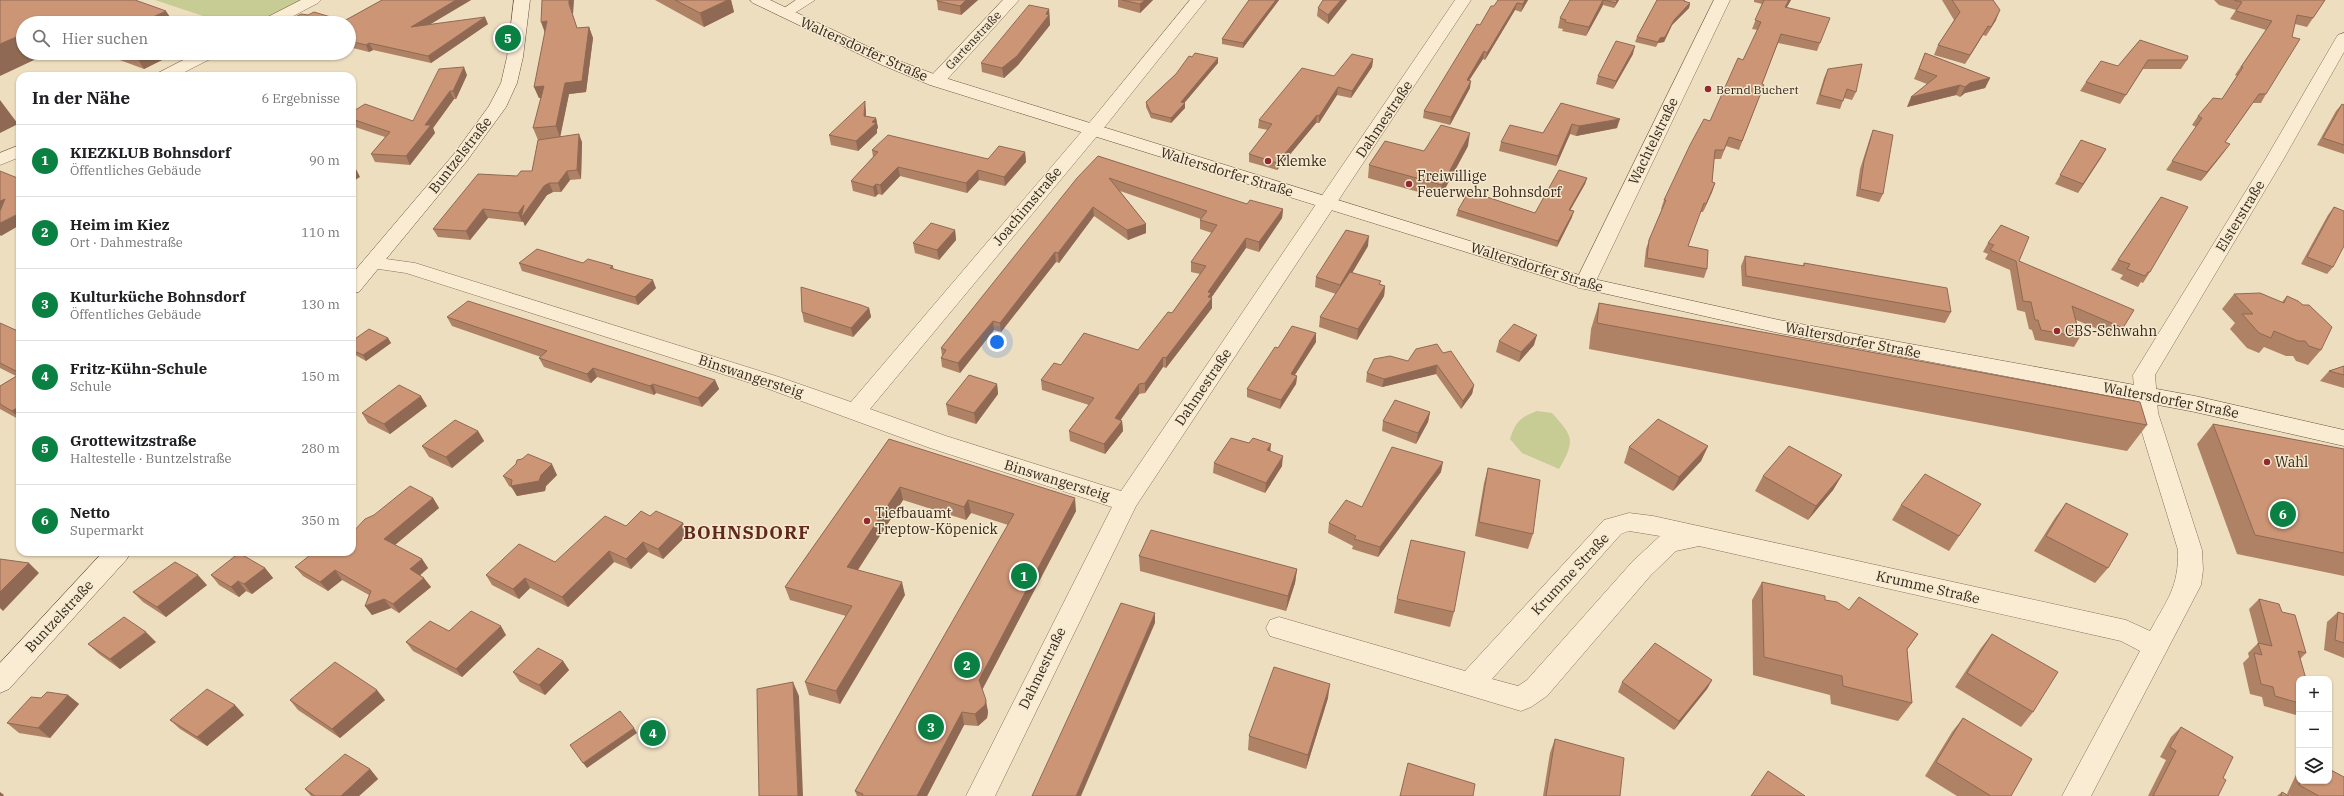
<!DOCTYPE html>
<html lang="de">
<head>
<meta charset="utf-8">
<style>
	:root { --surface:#fff; --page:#f6f6f6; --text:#202124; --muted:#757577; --line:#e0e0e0; --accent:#0b8043 }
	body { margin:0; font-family:"IBM Plex Serif",serif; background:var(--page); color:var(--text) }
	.controls { position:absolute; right:12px; bottom:12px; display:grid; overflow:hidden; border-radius:8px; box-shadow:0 1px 3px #0004 }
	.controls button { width:36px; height:36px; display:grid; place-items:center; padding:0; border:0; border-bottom:1px solid var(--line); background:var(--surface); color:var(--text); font:20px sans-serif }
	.you { position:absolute; left:997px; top:342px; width:14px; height:14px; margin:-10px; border:3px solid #fff; border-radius:50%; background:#1a73e8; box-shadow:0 0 0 6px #1a73e833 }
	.badge { display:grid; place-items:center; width:26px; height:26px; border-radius:50%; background:var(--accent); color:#fff; font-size:13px; font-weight:700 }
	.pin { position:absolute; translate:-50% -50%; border:2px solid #fff; box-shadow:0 1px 4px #0006 }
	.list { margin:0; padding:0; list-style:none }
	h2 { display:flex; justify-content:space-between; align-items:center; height:52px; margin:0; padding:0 16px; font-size:17px }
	h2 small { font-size:13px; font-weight:400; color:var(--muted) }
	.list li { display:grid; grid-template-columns:26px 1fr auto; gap:12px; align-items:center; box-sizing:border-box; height:72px; padding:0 16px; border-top:1px solid var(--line) }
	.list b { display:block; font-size:15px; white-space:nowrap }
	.list p { margin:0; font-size:13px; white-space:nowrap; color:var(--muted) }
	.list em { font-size:13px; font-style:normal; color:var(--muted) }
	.icon { flex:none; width:22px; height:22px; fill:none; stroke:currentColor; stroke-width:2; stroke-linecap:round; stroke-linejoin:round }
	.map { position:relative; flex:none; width:2344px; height:796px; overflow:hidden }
	.search { position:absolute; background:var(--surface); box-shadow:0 1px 3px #0004; left:16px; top:16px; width:340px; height:44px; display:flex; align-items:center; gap:10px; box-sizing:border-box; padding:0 14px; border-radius:22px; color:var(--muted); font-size:15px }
	.panel { position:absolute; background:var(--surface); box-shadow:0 1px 3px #0004; left:16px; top:72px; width:340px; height:484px; border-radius:12px }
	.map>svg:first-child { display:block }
	.green { fill:#c7cb94 }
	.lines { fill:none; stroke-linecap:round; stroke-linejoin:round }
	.street-casing { stroke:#866f58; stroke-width:1 }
	.secondary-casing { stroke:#68503b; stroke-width:1 }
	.street { fill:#f9ecd3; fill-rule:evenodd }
	.secondary { fill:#f9ecd3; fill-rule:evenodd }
	.wall { fill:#af8165 }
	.shaded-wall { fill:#8f6953 }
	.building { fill:#cc9676; stroke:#8f6953 }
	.poi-dot { fill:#95282d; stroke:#f5e9cf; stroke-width:1.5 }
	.labels { text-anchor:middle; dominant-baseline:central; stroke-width:3; stroke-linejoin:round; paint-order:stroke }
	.far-street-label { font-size:12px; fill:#36281c; stroke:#f5e9cf }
	.far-poi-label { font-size:12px; fill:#36281c; stroke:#f5e9cf; text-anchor:start }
	.street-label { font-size:14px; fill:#36281c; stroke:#f5e9cf }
	.poi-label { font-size:14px; fill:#36281c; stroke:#f5e9cf; text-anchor:start }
	.district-label { font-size:18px; font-weight:bold; letter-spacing:1px; fill:#62281c; stroke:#f5e9cf }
</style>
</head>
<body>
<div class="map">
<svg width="2344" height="796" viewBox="0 0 2344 796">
	<rect width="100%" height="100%" fill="#eedec0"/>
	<!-- green -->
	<g class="green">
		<polygon points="155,0 302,0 257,23 224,23"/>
		<path d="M1537,411L1552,413C1574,437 1575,441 1559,469L1522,453L1510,439C1515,423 1520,417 1537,411Z"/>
	</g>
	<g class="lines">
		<!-- street casing -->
		<g class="street-casing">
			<g id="street">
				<polygon points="301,0 321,0 318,3 280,23 260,23 262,20"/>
				<polygon points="796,0 815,0 790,16 780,16 777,13"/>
				<polygon points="1003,0 1019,0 942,85 930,85 928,81 930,77"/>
				<polygon points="1190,0 1206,0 1107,124 870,409 946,436 1121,491 1455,0 1471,0 1136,506 995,796 966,796 1112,507 930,448 763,387 406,273 365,267 362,263 365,259 372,257 415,263 779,377 851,402 1095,116"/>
				<polygon points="1714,0 1730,0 1595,283 1592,288 1585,289 1578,288 1575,283"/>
				<path d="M2344,33V52L2283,160L2155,375L2158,413L2202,550L2203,570L2201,585L2091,796H2062L2140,651L2121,641L1699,546L1676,551L1651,575L1547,696L1531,707L1521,711L1270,636L1266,628L1270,620L1279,617L1465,671L1604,520L1629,513L1653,516L2126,620L2150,631C2167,600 2179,587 2178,550L2136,413L2133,375L2265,160L2336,38L2338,35ZM1629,531L1660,536L1633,561L1527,680L1518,686L1492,679L1621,534Z"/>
				<polygon points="197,53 218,53 216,56 177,76 156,76 158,73"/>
				<polygon points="20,145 20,157 0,165 0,153"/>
			</g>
		</g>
		<!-- secondary casing -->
		<g class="secondary-casing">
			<g id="secondary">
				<polygon points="514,0 530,0 523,57 517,83 506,107 466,162 359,292 352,293 352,274 454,154 489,106 501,83 507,57"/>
				<polygon points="750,0 770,0 894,59 942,77 1589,278 1779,320 2195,396 2344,430 2344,446 2195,412 1779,333 1585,289 930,85 882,65 753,3"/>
				<polygon points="103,552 130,552 127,559 9,689 0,693 0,663"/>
			</g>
		</g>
		<!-- street -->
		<use href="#street" class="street"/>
		<!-- secondary -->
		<use href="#secondary" class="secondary"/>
	</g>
	<!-- wall -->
	<g class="wall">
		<polygon points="382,0 471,0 430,24 488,24 431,63 373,50 369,52 353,48 308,15 344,21"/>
		<polygon points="655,0 731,0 734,12 704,27"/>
		<polygon points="937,0 978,0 961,15 938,10 937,1"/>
		<polygon points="1118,0 1153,0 1140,13 1118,7"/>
		<polygon points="1249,0 1279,0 1243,48 1222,44 1222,39"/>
		<polygon points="1347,0 1328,24 1317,16 1318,8"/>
		<polygon points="1528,0 1521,12 1515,10 1485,60 1483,59 1469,80 1470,88 1450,125 1423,118 1424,111 1494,6"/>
		<polygon points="1570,0 1619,0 1614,8 1603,5 1602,7 1586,36 1562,31 1563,29 1558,28 1560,18"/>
		<polygon points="1656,0 1685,0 1685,2 1690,3 1689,8 1672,25 1664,42 1658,43 1656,47 1635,42 1637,37 1657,0"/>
		<polygon points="1754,0 1791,0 1787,7 1820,43 1817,51 1778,43 1762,84 1764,85 1739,150 1726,146 1721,159 1714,159 1712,182 1715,183 1712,192 1703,212 1700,212 1688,246 1707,269 1704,278 1644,267 1646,249 1649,240 1662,209 1661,209 1664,200 1710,121 1743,60 1758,30 1752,29 1762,4 1754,2"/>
		<polygon points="1942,0 1993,0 1996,20 1986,36 1983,35 1965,64 1934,55 1938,45 1954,20"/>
		<polygon points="2214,0 2325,0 2307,27 2295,24 2266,94 2261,103 2253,103 2225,142 2224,152 2201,181 2166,170 2196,127 2192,125 2198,116 2222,99 2237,76 2235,75 2266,30 2230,19 2236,10 2219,5"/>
		<polygon points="1049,9 1050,25 1018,65 1004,78 982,72 981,63"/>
		<polygon points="573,15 577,28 589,27 593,38 586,92 569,94 560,136 582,142 581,179 570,180 561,192 553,192 547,195 525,226 523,221 522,222 488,218 470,240 438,237 433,229 517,176 532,171 538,140 533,128 541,98 539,98 534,87"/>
		<polygon points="2140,40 2187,60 2181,69 2143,69 2120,104 2080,91 2086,82 2118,66"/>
		<polygon points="79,53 93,53 87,56"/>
		<polygon points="101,53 176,53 144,69"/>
		<polygon points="325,53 346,53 341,56"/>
		<polygon points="1925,53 1990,78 1985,88 1965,93 1960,97 1956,95 1907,107 1927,84 1914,79"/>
		<polygon points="1633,54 1613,89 1596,84 1598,76"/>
		<polygon points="1192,57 1218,58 1218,63 1184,103 1185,103 1185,108 1171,123 1151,118 1146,107 1146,102 1176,74"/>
		<polygon points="1373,59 1372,67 1351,98 1337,95 1319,123 1316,123 1277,170 1249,162 1249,154 1268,130 1258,128 1259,120 1334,76"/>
		<polygon points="1828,69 1856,92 1852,100 1844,98 1840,109 1816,104 1824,78"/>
		<polygon points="467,75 456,99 454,99 433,128 435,133 410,165 375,162 371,154 385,137 352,126 352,112 413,121"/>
		<polygon points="1561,103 1617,128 1576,136 1570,134 1556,166 1499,151 1501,142 1543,133"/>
		<polygon points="2342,104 2344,105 2344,154 2317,145 2336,111"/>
		<polygon points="866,111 866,116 876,118 878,128 877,129 877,133 858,151 831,145 829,135"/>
		<polygon points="1873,130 1883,194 1879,202 1856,196 1860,169 1870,138"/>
		<polygon points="2081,140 2106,149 2078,193 2055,184"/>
		<polygon points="1468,146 1440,198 1368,178 1369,165 1424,151"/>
		<polygon points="872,150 988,159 1025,152 1026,162 1005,186 979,180 967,193 900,176 882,195 878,194 875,197 853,191 851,181 873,157"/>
		<polygon points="1098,156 1247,204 1283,209 1282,218 1259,252 1246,248 1211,298 1212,308 1166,368 1163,367 1145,393 1139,394 1120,420 1122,421 1123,431 1105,454 1070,441 1069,431 1089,405 1042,390 1041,380 1061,365 1138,350 1172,313 1200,274 1191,272 1191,262 1212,233 1200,229 1200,220 1201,219 1120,191 1146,224 1146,233 1128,240 1094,216 1059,263 1056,262 1001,332 994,330 960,373 942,367 941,358 942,356 941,348"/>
		<polygon points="1587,178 1585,184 1570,210 1572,217 1557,247 1456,216 1458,210 1535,213"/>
		<polygon points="2161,197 2150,272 2143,283 2141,282 2138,287 2120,279 2123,275 2111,270"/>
		<polygon points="2334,207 2333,267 2327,274 2301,264 2328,215"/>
		<polygon points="2001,225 2019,261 2123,328 2117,337 2076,320 2080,337 2074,347 2035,340 2032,330 2029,329 2025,312 2017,310 2010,270 1985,259 1988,254 1983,252 1988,243"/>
		<polygon points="955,230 956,240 939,260 915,253 913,243"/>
		<polygon points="1368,246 1352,273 1385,286 1384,296 1357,340 1319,327 1320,317 1336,294 1315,287 1316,277"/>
		<polygon points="1745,256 1803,266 1804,263 1951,312 1945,323 1742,286 1741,266"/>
		<polygon points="519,263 583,263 613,266 614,270 656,288 638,305 522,271"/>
		<polygon points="2234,294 2282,302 2287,296 2321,350 2308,365 2296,361 2293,356 2286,356 2264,347 2259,353 2247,348 2230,329 2235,323 2222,309"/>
		<polygon points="1599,303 2147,425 2127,451 1589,349 1591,329"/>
		<polygon points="869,308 871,317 853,337 804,322 802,312"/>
		<polygon points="447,317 715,380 719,389 702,407 656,393 654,395 597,377 591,383 544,367 539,358 541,357 452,326"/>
		<polygon points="0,323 20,332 20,420 0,409 0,386 16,376 0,368"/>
		<polygon points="388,338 391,343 366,361 352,353 352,341"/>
		<polygon points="1499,341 1534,345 1519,362 1496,352"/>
		<polygon points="1316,342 1295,375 1297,376 1296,384 1280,409 1247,397 1247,389 1278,348"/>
		<polygon points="1443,353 1474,385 1472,394 1461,409 1436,374 1382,387 1366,382 1367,373 1408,361"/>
		<polygon points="2344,366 2344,388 2320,381 2329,371"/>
		<polygon points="997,384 998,394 976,424 948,415 946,404"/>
		<polygon points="427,406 390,434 368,423 362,413"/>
		<polygon points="1430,412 1428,422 1416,444 1382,431 1383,421"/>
		<polygon points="2213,424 2344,449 2344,576 2237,554 2197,444"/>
		<polygon points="478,431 484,441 452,468 429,457 422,446"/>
		<polygon points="889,439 1076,511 982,690 988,712 987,718 978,726 964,725 927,796 857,796 855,791 1008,525 971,513 966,520 903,500 858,570 905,595 840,704 809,695 805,682 846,616 790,600 785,587"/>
		<polygon points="1708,446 1701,461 1673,491 1624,463 1629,447"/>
		<polygon points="1270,451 1282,466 1265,493 1213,473 1214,463"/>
		<polygon points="1488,468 1533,534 1528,549 1475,536 1484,483"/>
		<polygon points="1441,472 1378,557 1352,549 1353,546 1328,533 1329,523 1362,507"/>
		<polygon points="557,475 546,486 545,491 517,496 512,488 509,486 503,476"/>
		<polygon points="1842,475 1833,490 1808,520 1755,491 1763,476"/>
		<polygon points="433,498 439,508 395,545 422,559 428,568 420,575 431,587 399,613 391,608 372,615 365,606 369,595 342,580 328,591 303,576 295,567 352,552"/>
		<polygon points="2066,503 2108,568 2095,583 2034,551 2055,518"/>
		<polygon points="1981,504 1949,551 1892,520 1901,505"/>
		<polygon points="650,516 683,523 688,534 663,559 648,552 631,569 614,562 568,607 530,588 519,599 492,585 486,575 555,562 626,526"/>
		<polygon points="1139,556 1297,569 1295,583 1286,611 1140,571"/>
		<polygon points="265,568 273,578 252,594 246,591 239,597 219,585 211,575"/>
		<polygon points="1762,582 1849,610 1918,634 1907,650 1912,703 1898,721 1831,704 1830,695 1753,675 1752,600"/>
		<polygon points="207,585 166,617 143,602 133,592"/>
		<polygon points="1397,599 1454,612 1450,627 1394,613"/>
		<polygon points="2259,599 2282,612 2306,653 2300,659 2299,679 2299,713 2296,715 2264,706 2262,697 2250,694 2243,663 2249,657 2248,653 2258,643 2249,609"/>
		<polygon points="2338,612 2344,614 2344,658 2324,650 2327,622"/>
		<polygon points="449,631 506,635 462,677 413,651 406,642"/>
		<polygon points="1992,634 2033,712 2021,727 1955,687 1981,648"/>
		<polygon points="156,642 120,669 99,654 88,644"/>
		<polygon points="563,661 569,670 545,695 520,682 513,672"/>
		<polygon points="1712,680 1707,689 1674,730 1618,692 1622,682"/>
		<polygon points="68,695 79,704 50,738 19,733 7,723 41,698"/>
		<polygon points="1328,698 1306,769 1248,750 1249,736"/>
		<polygon points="290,700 385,700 340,738 298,710"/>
		<polygon points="244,715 207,746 180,729 170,720"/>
		<polygon points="1963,718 2011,796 1957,796 1925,776 1952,732"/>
		<polygon points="2181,727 2223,778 2218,796 2148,796 2166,760 2160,757 2171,737"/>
		<polygon points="1555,739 1620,796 1543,796 1550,753"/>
		<polygon points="2299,768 2299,781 2329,781 2344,796 2290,796 2287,794"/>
		<polygon points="370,769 378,779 359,796 311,796 305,789"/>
		<polygon points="2282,792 2289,796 2277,796"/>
	</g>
	<!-- shaded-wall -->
	<g class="shaded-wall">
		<polygon points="456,0 471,0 414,34 411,27"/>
		<polygon points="569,0 574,0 573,15 569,4"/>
		<polygon points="728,0 731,0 734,12 704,27 700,13"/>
		<polygon points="966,0 978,0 961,15 960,6"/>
		<polygon points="1145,0 1153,0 1140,13 1140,4"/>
		<polygon points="1276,0 1279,0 1243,48 1243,43"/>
		<polygon points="1341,0 1347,0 1328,24 1328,15"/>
		<polygon points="1525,0 1528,0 1521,12 1523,4"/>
		<polygon points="1603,0 1604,0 1602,7 1586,36 1589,27"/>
		<polygon points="1617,0 1619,0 1614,8 1616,3"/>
		<polygon points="1789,0 1791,0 1782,15 1785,7"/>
		<polygon points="1517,3 1515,10 1485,60 1487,53"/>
		<polygon points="1690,3 1689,8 1672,25 1664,42 1658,43 1656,47 1660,38 1674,20"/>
		<polygon points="1049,9 1050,25 1018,65 1004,78 1002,68"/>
		<polygon points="2000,10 1996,20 1986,36 1991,27"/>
		<polygon points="166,11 174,23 143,23 142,22"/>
		<polygon points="485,17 488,24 431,63 428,56"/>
		<polygon points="547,21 545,33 541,22"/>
		<polygon points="1988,26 1983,35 1965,64 1970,55"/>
		<polygon points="589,27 593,38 586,92 569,94 560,138 556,126 565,83"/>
		<polygon points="23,34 23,53 49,53 0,76 0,44"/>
		<polygon points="350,41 353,48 349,51 349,42"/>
		<polygon points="369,43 373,50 369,52 366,45"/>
		<polygon points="1635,46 1633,54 1613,89 1616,81"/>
		<polygon points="1484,51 1483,59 1465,87 1467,80"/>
		<polygon points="85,53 93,53 87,56"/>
		<polygon points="134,53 176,53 144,69"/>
		<polygon points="340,53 346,53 341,56"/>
		<polygon points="1218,58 1218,63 1181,107 1181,102"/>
		<polygon points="1373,59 1372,67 1351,98 1352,91"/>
		<polygon points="464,67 467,75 456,99 453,91"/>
		<polygon points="1990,78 1985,88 1965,93 1960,97 1965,87 1970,83"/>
		<polygon points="1471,81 1470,88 1450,125 1451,117"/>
		<polygon points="1960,85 1956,95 1907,107 1911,97"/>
		<polygon points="544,86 548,97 539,98 534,87"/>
		<polygon points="1338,87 1337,95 1319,123 1319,116"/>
		<polygon points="450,91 454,99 433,128 435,133 410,165 406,156 425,125"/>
		<polygon points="0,100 18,124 0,133"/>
		<polygon points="865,101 866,111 866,125 864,116"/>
		<polygon points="1185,103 1185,108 1171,123 1171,118"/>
		<polygon points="1317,115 1316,123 1277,170 1277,163"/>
		<polygon points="876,118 878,128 877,129 877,133 858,151 856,141"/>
		<polygon points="1620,119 1617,128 1576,136 1579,126"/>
		<polygon points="1572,124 1570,134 1556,166 1558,156"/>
		<polygon points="1470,133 1468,146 1440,198 1442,185"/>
		<polygon points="579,134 582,142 581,179 577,170"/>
		<polygon points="2230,144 2224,152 2201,181 2207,172"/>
		<polygon points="2106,149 2101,158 2078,193 2083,184"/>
		<polygon points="1025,152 1026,162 1005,186 1004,177"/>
		<polygon points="355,167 360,177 352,182 352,169"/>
		<polygon points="898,167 900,176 882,195 880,185"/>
		<polygon points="978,170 979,180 967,193 966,183"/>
		<polygon points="567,171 570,180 561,192 558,183"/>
		<polygon points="1587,178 1585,184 1567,216 1569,210"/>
		<polygon points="549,183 553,192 547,195 525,226 523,221 522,222 518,213 524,205 544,186"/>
		<polygon points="1715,183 1712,192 1703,212 1706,204"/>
		<polygon points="876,184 878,194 875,197 873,187"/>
		<polygon points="5,199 0,214 0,201"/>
		<polygon points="1093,207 1094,216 1059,263 1058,253"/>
		<polygon points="483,209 488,218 470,240 466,231"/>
		<polygon points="1283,209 1282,218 1259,252 1259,242"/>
		<polygon points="1574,211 1572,217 1557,247 1558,241"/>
		<polygon points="20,213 20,225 1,236 0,235 0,223"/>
		<polygon points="1146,224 1146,233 1128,240 1127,230"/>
		<polygon points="955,230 956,240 939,260 937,250"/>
		<polygon points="1369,236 1368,246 1339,295 1340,285"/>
		<polygon points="1246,238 1246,248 1211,298 1212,298 1212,308 1166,368 1166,358 1208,292"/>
		<polygon points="1055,252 1056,262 1001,332 1000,323"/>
		<polygon points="653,280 656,288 638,305 635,297"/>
		<polygon points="1385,286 1384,296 1357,340 1358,329"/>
		<polygon points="869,308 871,317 853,337 851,328"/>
		<polygon points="993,321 994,330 960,373 958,363"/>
		<polygon points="1316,333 1316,342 1290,382 1291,374"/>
		<polygon points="1537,335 1534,345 1519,362 1521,352"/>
		<polygon points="388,338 391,343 366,361 363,355"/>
		<polygon points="1163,357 1163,367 1145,393 1145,383"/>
		<polygon points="1437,365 1436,374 1382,387 1384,379"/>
		<polygon points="593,368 597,377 591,383 587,374"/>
		<polygon points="1297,376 1296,384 1280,409 1281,400"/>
		<polygon points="715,380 719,389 702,407 698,398"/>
		<polygon points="653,384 656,393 654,395 650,386"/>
		<polygon points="997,384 998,394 976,424 974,413"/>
		<polygon points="1139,384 1139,394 1115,428 1115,418"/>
		<polygon points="1474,385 1472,394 1461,409 1463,401"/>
		<polygon points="421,396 427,406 390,434 384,424"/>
		<polygon points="20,406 20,419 12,411"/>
		<polygon points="1430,412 1428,422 1416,444 1418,433"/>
		<polygon points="1122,421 1123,431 1105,454 1104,444"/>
		<polygon points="478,431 484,441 452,468 446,457"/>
		<polygon points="1271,444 1270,455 1267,450"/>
		<polygon points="1708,446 1701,461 1673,491 1679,477"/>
		<polygon points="1283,456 1282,466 1265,493 1266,483"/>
		<polygon points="1443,462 1441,472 1378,557 1380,547"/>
		<polygon points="552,464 557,475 546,486 545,491 517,496 511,486 541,475"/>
		<polygon points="1842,475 1833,490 1808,520 1816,506"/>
		<polygon points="900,487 903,500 851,580 847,567"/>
		<polygon points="433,498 439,508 390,549 384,539"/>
		<polygon points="1075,498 1076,511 981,692 979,680"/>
		<polygon points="968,500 971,513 966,520 964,507"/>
		<polygon points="683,523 688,534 663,559 658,549"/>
		<polygon points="643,542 648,552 631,569 626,559"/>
		<polygon points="609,551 614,562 568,607 562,597"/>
		<polygon points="253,552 258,552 255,555"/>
		<polygon points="422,559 428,568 416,579 410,569"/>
		<polygon points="29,563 39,573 3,611 0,608 0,592"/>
		<polygon points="265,568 273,578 252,594 244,584"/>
		<polygon points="1297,569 1295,583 1286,611 1288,596"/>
		<polygon points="335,570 342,580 328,591 320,582"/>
		<polygon points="198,575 207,585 166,617 157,607"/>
		<polygon points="424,578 431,587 399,613 393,604"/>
		<polygon points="525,578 530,588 519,599 513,589"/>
		<polygon points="238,581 246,591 239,597 231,587"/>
		<polygon points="902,582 905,595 840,704 836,691"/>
		<polygon points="384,599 391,608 372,615 365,606"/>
		<polygon points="1155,613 1155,623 1081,796 1076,796"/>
		<polygon points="501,626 506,635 462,677 456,669"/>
		<polygon points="146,632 156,642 120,669 110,659"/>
		<polygon points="563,661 569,670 545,695 539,685"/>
		<polygon points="1712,680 1707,689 1674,730 1679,721"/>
		<polygon points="793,682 799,696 803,796 798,796"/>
		<polygon points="1330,684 1328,698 1306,769 1308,755"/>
		<polygon points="377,690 385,700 340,738 332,729"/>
		<polygon points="68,695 79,704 50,738 38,728"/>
		<polygon points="986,700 988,712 987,718 978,726 975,714"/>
		<polygon points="235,705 244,715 207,746 197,737"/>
		<polygon points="962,712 964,725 927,796 917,796"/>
		<polygon points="634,728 637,733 587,768 583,763"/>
		<polygon points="370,769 378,779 359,796 341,796"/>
		<polygon points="0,792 4,795 3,796 0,796"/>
	</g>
	<!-- building -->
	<g class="building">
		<polygon points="0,0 135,0 166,11 142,22 144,23 23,23 23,34 0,44"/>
		<polygon points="382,0 456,0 411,27 485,17 428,56 369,43 366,45 350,41 349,42 349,23 284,23 301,14 308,15 314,12 344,21"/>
		<polygon points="542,0 569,0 569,4 577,28 589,27 582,81 565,83 556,126 533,128 544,86 534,87 547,21 541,22"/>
		<polygon points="675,0 728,0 700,13"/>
		<polygon points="937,0 966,0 960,6 937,1"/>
		<polygon points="1122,0 1145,0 1140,4"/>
		<polygon points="1249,0 1276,0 1243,43 1222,39 1239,14"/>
		<polygon points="1323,0 1341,0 1328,15 1318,8"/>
		<polygon points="1498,0 1525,0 1523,4 1517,3 1487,53 1484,51 1467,80 1471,81 1451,117 1424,111 1477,24 1480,25 1491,6 1494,6"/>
		<polygon points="1570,0 1603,0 1589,27 1565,22 1566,20 1560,18"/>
		<polygon points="1604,0 1617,0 1616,3"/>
		<polygon points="1657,0 1684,0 1684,1 1690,3 1674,20 1665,37 1660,38 1658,42 1637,37"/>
		<polygon points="1764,0 1789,0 1785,7 1830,18 1820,43 1781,34 1762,84 1764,85 1742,141 1729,137 1724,150 1715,150 1712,182 1715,183 1706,204 1704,203 1688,246 1708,250 1707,269 1647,258 1649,240 1666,200 1664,200 1690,145 1704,119 1710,121 1738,58 1743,60 1761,22 1755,20"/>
		<polygon points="1952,0 1993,0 2000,10 1991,27 1988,26 1970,55 1938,45 1960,12"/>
		<polygon points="2234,0 2325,0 2313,18 2297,15 2292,37 2300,39 2266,94 2259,94 2225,142 2230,144 2207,172 2172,161 2202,118 2198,116 2213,98 2222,99 2243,67 2241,67 2272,21 2236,11 2242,2"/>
		<polygon points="1029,5 1049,9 1046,14 1049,15 1017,56 1002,68 981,63"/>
		<polygon points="2140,40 2188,56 2187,60 2148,60 2126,95 2086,82 2101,61 2118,66"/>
		<polygon points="1616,41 1635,46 1616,81 1598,76"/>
		<polygon points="1195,53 1218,58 1181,102 1185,103 1171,118 1151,113 1146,102 1176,74 1189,56 1192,57"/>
		<polygon points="1925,53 1990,78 1970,83 1965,87 1960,85 1911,97 1937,76 1919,69"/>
		<polygon points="1352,54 1373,59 1352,91 1338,87 1319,116 1317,115 1277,163 1249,154 1272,124 1259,120 1302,68 1334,76"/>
		<polygon points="1862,64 1856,92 1847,89 1843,101 1820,95 1828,69"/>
		<polygon points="464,67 453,91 450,91 425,125 431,125 406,156 371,154 390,132 352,119 352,112 365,104 413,121 439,69"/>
		<polygon points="865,101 864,116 876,118 872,122 876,123 856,141 829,135"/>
		<polygon points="1561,103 1620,119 1579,126 1572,124 1558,156 1501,142 1510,125 1543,133"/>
		<polygon points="2342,104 2344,105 2344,145 2323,138"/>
		<polygon points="1441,125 1470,133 1442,185 1369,165 1385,141 1424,151"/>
		<polygon points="1873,130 1893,135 1883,194 1860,189 1864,161"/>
		<polygon points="579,134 577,170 567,171 558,183 549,183 544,186 521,218 524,205 518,213 483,209 466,231 433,229 478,174 517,176 521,171 532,171 538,140"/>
		<polygon points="888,135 988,159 999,146 1025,152 1004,177 978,170 966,183 898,167 880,185 876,184 873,187 851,181 878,152 872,150"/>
		<polygon points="2081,140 2106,149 2083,184 2060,175"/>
		<polygon points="1098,156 1247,204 1250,200 1283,209 1259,242 1246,238 1208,292 1211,293 1208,297 1212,298 1166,358 1163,357 1145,383 1139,384 1115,418 1122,421 1104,444 1069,431 1094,398 1041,380 1054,363 1061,365 1084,333 1138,350 1168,312 1172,313 1206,266 1191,262 1217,225 1200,220 1207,211 1109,178 1146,224 1127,230 1093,207 1058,253 1055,252 1000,323 993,321 958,363 941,358 946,350 941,348 1077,178"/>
		<polygon points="1559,170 1587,178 1569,210 1574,211 1558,241 1458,210 1469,191 1535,213"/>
		<polygon points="0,171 20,179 20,213 0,223 0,211 5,199 0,201"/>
		<polygon points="2161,197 2188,207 2150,272 2148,272 2145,276 2127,269 2130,264 2118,260"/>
		<polygon points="2334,207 2344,211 2344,246 2333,267 2307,257"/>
		<polygon points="931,223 955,230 937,250 913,243"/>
		<polygon points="2001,225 2029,237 2019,261 2134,310 2123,328 2072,306 2080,337 2041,330 2038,320 2035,320 2031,302 2023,301 2016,261 1990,250 1994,245 1988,243"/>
		<polygon points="1346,230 1369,236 1340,285 1316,277"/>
		<polygon points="537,249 583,263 588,259 613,266 610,268 653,280 635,297 519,263"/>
		<polygon points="1745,256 1804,266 1804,263 1947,288 1951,312 1746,276"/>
		<polygon points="1350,272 1381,281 1379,284 1385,286 1358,329 1320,317"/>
		<polygon points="801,287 861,305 869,308 851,328 802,312"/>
		<polygon points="2260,293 2284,303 2287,296 2298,301 2303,305 2309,305 2332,327 2321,350 2309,346 2305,341 2298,341 2274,331 2271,338 2259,333 2242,314 2253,314 2234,294"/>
		<polygon points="468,301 715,380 698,398 653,384 650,386 593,368 587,374 539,358 547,351 447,317"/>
		<polygon points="1599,303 1768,333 2140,402 2147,425 1597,323"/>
		<polygon points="0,323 20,332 20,373 0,363"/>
		<polygon points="1514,324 1537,335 1521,352 1499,341"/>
		<polygon points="1292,326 1316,333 1291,374 1297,376 1281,400 1247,389 1275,347 1278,348"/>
		<polygon points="369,329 388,338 363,355 352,350 352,341"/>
		<polygon points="1437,344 1443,353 1451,351 1474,385 1463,401 1437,365 1384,379 1367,373 1374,359 1390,356 1408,361 1416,349"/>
		<polygon points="2344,366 2344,375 2329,371"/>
		<polygon points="20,374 20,406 12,411 0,404 0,386"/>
		<polygon points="969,375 997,384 974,413 946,404"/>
		<polygon points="399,385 421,396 384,424 362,413"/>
		<polygon points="1395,400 1430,412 1418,433 1383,421"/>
		<polygon points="1658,419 1708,446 1679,477 1629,447"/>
		<polygon points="455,420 478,431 446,457 422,446"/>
		<polygon points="2213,424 2344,449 2344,553 2255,535"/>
		<polygon points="1231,438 1249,443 1253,438 1271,444 1267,450 1283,456 1266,483 1214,463"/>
		<polygon points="889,439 1075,498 979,680 986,700 985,705 975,714 962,712 917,796 862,796 863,794 855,791 1014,514 968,500 964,507 900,487 847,567 902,582 836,691 805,682 852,606 785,587"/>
		<polygon points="1789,446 1842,475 1816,506 1763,476"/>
		<polygon points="1392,447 1443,462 1380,547 1354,539 1356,536 1329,523 1346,500 1362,507"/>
		<polygon points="528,454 552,464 541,475 539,481 511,486 512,480 503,476 516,464 517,460 522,459"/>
		<polygon points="1488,468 1540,480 1533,534 1479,522"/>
		<polygon points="1925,474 1981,504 1959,536 1901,505"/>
		<polygon points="410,486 433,498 384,539 422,559 410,569 424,578 393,604 384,599 365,606 371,591 335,570 320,582 295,567 314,552 352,552 352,533 365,519 374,515"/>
		<polygon points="2066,503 2128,534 2108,568 2046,536"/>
		<polygon points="641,511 650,516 656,511 683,523 658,549 643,542 626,559 609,551 562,597 525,578 513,589 486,575 519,544 555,562 605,516 626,526"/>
		<polygon points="1151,530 1297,569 1288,596 1139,556"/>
		<polygon points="1411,540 1465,552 1454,612 1397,599"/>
		<polygon points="239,553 265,568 244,584 238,581 231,587 211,575"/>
		<polygon points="0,559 29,563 0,592"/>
		<polygon points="175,562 198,575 157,607 133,592"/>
		<polygon points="1762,582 1825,596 1825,600 1837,602 1849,610 1859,597 1918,634 1907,649 1912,703 1843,686 1842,676 1764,657"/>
		<polygon points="2259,599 2279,604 2282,612 2295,615 2306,653 2298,651 2306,679 2299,679 2299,703 2275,696 2273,687 2261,684 2254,653 2262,655 2258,643 2272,646"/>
		<polygon points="1121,603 1155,613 1076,796 1032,796"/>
		<polygon points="471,611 501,626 456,669 406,642 430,621 449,631"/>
		<polygon points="2338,612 2344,614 2344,643 2335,640"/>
		<polygon points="124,617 146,632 110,659 88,644"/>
		<polygon points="1992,634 2058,672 2033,712 1967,673"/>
		<polygon points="1655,643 1712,680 1679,721 1622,682"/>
		<polygon points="538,648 563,661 539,685 513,672"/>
		<polygon points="335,662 377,690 332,729 290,700"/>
		<polygon points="1274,667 1330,684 1308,755 1249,736"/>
		<polygon points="793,682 798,796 759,796 757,689"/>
		<polygon points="207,689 235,705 197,737 170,720"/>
		<polygon points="47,692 68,695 38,728 7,723 31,697 41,698"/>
		<polygon points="620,711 634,728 583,763 570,745"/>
		<polygon points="1963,718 2032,759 2011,796 1991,796 1936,762"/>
		<polygon points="2181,727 2233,757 2223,778 2226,780 2218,796 2153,796 2176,751 2170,747"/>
		<polygon points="1555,739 1624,758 1620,796 1546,796"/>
		<polygon points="345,754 370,769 341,796 315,796 305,789"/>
		<polygon points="1408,763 1475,784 1473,796 1400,796"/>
		<polygon points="2329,769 2344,777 2344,796 2319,796 2299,785 2301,781 2329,781"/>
		<polygon points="1768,771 1805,796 1751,796"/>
		<polygon points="2282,792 2289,796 2281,796"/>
	</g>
	<!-- markers -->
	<g class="poi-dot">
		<circle cx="1708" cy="89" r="4"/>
		<circle cx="1268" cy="161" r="4"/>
		<circle cx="1409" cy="184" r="4"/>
		<circle cx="2057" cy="331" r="4"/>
		<circle cx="2267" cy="462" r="4"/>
		<circle cx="867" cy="521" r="4"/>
	</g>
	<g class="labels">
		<!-- far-street labels -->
		<g class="far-street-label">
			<text transform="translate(973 40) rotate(-47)">Gartenstraße</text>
		</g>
		<!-- far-poi labels -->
		<g class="far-poi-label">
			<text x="1716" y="89">Bernd Buchert</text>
		</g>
		<!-- street labels -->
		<g class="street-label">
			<text transform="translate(864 49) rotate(24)">Waltersdorfer Straße</text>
			<text transform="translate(1384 119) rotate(-56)">Dahmestraße</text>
			<text transform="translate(1653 141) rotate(-64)">Wachtelstraße</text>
			<text transform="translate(460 155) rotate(-52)">Buntzelstraße</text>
			<text transform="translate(1227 172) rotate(17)">Waltersdorfer Straße</text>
			<text transform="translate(1027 206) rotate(-50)">Joachimstraße</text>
			<text transform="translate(2240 216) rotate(-59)">Elsterstraße</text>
			<text transform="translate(1537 267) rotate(17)">Waltersdorfer Straße</text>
			<text transform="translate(1853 340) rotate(11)">Waltersdorfer Straße</text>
			<text transform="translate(751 376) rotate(18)">Binswangersteig</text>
			<text transform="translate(1203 387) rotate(-56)">Dahmestraße</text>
			<text transform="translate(2171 400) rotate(11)">Waltersdorfer Straße</text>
			<text transform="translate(1057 480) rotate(17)">Binswangersteig</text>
			<text transform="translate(1570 574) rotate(-47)">Krumme Straße</text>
			<text transform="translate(1928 587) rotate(13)">Krumme Straße</text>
			<text transform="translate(59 616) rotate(-47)">Buntzelstraße</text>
			<text transform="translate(1042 668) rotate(-64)">Dahmestraße</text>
		</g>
		<!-- poi labels -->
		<g class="poi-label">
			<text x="1276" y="161">Klemke</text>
			<text x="1417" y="176">Freiwillige<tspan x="1417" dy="16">Feuerwehr Bohnsdorf</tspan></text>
			<text x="2065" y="331">CBS-Schwahn</text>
			<text x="2275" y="462">Wahl</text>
			<text x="875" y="513">Tiefbauamt<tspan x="875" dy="16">Treptow-Köpenick</tspan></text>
		</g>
		<!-- district labels -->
		<g class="district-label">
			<text x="747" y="532">BOHNSDORF</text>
		</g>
	</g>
</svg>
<div class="controls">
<button>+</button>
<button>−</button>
<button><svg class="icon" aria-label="layers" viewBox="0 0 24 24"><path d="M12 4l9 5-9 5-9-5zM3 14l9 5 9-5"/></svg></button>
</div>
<div class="you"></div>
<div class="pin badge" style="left:1024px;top:576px">1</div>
<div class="pin badge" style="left:967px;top:665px">2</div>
<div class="pin badge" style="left:931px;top:727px">3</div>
<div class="pin badge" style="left:653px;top:733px">4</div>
<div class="pin badge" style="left:508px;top:38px">5</div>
<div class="pin badge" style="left:2283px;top:514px">6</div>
<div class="search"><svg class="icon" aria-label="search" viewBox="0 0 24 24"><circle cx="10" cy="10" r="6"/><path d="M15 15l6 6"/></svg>Hier suchen</div>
<section class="panel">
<h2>In der Nähe<small>6 Ergebnisse</small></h2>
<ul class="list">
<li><span class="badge">1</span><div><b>KIEZKLUB Bohnsdorf</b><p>Öffentliches Gebäude</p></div><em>90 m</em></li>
<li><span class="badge">2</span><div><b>Heim im Kiez</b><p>Ort · Dahmestraße</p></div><em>110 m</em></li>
<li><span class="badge">3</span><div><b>Kulturküche Bohnsdorf</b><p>Öffentliches Gebäude</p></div><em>130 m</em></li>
<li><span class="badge">4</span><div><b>Fritz-Kühn-Schule</b><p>Schule</p></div><em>150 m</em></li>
<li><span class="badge">5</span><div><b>Grottewitzstraße</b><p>Haltestelle · Buntzelstraße</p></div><em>280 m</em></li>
<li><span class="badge">6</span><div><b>Netto</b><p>Supermarkt</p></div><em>350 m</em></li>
</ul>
</section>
</div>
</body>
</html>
